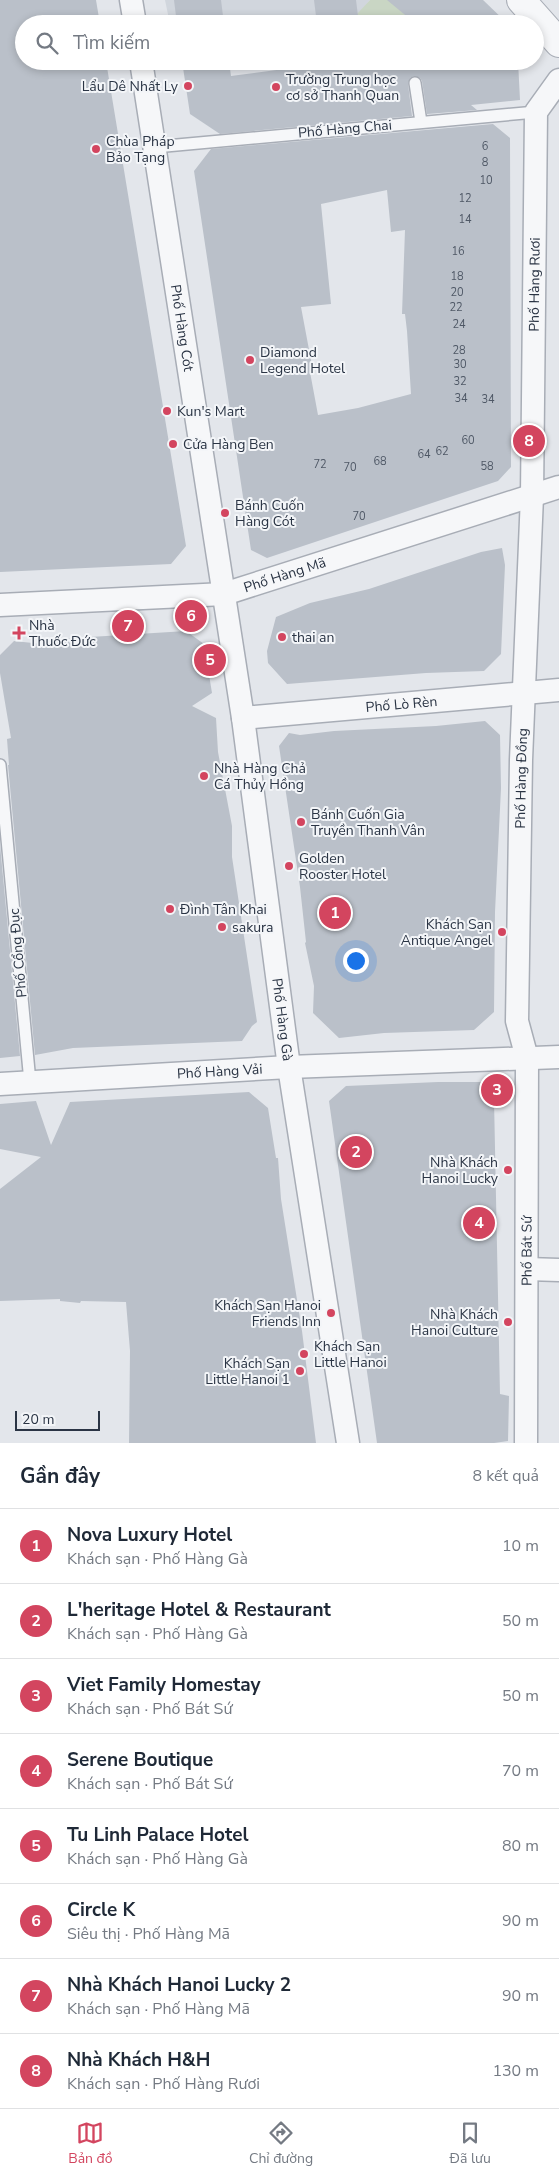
<!DOCTYPE html>
<html lang="vi">
<head>
<meta charset="utf-8">
<style>
	:root { --surface:#fff; --page:#f6f6f7; --text:#1f2937; --muted:#747a83; --line:#e0e1e3; --accent:#d3455f }
	body { margin:0; font-family:"Nunito Sans",sans-serif; background:var(--page); color:var(--text) }
	.scale { position:absolute; left:15px; bottom:12px; width:85px; box-sizing:border-box; padding-left:5px; border:2px solid #2a3444; border-top:0; font-size:14px; line-height:18px; white-space:nowrap; color:#2a3444; -webkit-text-stroke:4px #f3f5f8; paint-order:stroke }
	.you { position:absolute; left:355px; top:960px; width:18px; height:18px; margin:-12px; border:4px solid #fff; border-radius:50%; background:#1a73e8; box-shadow:0 0 0 8px #1a73e833 }
	.badge { display:grid; place-items:center; width:32px; height:32px; border-radius:50%; background:var(--accent); color:#fff; font-size:16px; font-weight:700 }
	.pin { position:absolute; translate:-50% -50%; border:2px solid #fff; box-shadow:0 1px 5px #0006 }
	.list { margin:0; padding:0; list-style:none }
	h2 { display:flex; justify-content:space-between; align-items:center; height:65px; margin:0; padding:0 20px; font-size:21px }
	h2 small { font-size:16px; font-weight:400; color:var(--muted) }
	.list li { display:grid; grid-template-columns:32px 1fr auto; gap:15px; align-items:center; box-sizing:border-box; height:75px; padding:0 20px; border-top:1px solid var(--line) }
	.list b { display:block; font-size:19px; white-space:nowrap }
	.list p { margin:0; font-size:16px; white-space:nowrap; color:var(--muted) }
	.list em { font-size:16px; font-style:normal; color:var(--muted) }
	.icon { flex:none; width:28px; height:28px; fill:none; stroke:currentColor; stroke-width:2; stroke-linecap:round; stroke-linejoin:round }
	.map { position:relative; flex:none; width:559px; height:1443px; overflow:hidden }
	.search { position:absolute; background:var(--surface); box-shadow:0 2px 8px #0003; left:15px; right:15px; top:15px; height:55px; display:flex; align-items:center; gap:12px; box-sizing:border-box; padding:0 18px; border-radius:28px; color:var(--muted); font-size:19px }
	.sheet { height:665px; background:var(--surface) }
	nav { display:flex; justify-content:space-around; align-items:center; box-sizing:border-box; height:70px; border-top:1px solid var(--line); background:var(--surface); font-size:14px; color:var(--muted) }
	nav a { display:grid; justify-items:center; gap:2px }
	nav .on { color:var(--accent) }
	.map>svg:first-child { display:block }
	.built { fill:#d1d6dd }
	.green { fill:#c9d6c4 }
	.building { fill:#bac0c9; fill-rule:evenodd }
	.lines { fill:none; stroke-linecap:round; stroke-linejoin:round }
	.service-casing { stroke:#a8adb6; stroke-width:14 }
	.minor-casing { stroke:#a8adb6; stroke-width:25 }
	.tertiary-casing { stroke:#a8adb6; stroke-width:30 }
	.service { stroke:#f6f7f9; stroke-width:11 }
	.minor { stroke:#f6f7f9; stroke-width:22 }
	.tertiary { stroke:#f6f7f9; stroke-width:28 }
	.poi-dot { fill:#d3455f; stroke:#f3f5f8; stroke-width:2 }
	.labels { text-anchor:middle; dominant-baseline:central; stroke-width:4; stroke-linejoin:round; paint-order:stroke }
	.number-label { font-size:11px; fill:#4e5765 }
	.poi-label { font-size:14px; fill:#2a3444; stroke:#f3f5f8; text-anchor:start }
	.street-label { font-size:14px; fill:#2a3444; stroke:#f3f5f8 }
</style>
</head>
<body>
<div class="map">
<svg width="559" height="1443" viewBox="0 0 559 1443">
	<rect width="100%" height="100%" fill="#e3e6eb"/>
	<!-- built -->
	<polygon class="built" points="165,0 370,0 358,14 360,24 170,24"/>
	<!-- green -->
	<polygon class="green" points="370,0 409,0 399,9 416,24 360,24 357,14"/>
	<!-- building -->
	<g class="building">
		<polygon points="0,0 96,0 100,24 24,24 24,61 106,61 186,546 171,564 0,572"/>
		<polygon points="174,0 221,0 224,24 177,24"/>
		<polygon points="314,0 356,0 359,24 317,24"/>
		<polygon points="387,0 483,0 508,24 416,24"/>
		<polygon points="182,61 229,61 231,76 321,64 321,61 518,61 520,100 471,105 477,110 427,114 422,81 420,78 414,76 410,78 408,84 412,116 220,134 190,114"/>
		<path d="M493,124L510,138L511,467L498,481L267,558L251,550L194,171L211,149ZM387,190L391,232L405,230L402,314H405L407,331L411,394L358,408L318,415L310,372L313,371L301,307L331,304L321,204Z"/>
		<polygon points="502,548 505,565 501,654 484,671 426,673 287,684 268,663 267,651 276,617 310,603 369,589 481,552"/>
		<polygon points="186,631 204,644 212,693 192,706 216,718 218,752 232,826 232,857 257,1022 252,1026 242,1041 73,1048 35,1055 8,765 9,765 7,739 11,738 0,673 0,655 14,641 42,644 42,640"/>
		<polygon points="485,721 500,735 501,788 495,912 494,1012 474,1030 384,1033 339,1038 313,1013 314,986 305,943 306,942 300,887 279,746 289,733 300,735 334,731 436,726"/>
		<polygon points="0,845 20,1056 0,1058"/>
		<polygon points="438,1082 484,1082 494,1099 500,1394 509,1396 508,1441 494,1443 377,1443 329,1101 346,1086"/>
		<polygon points="249,1092 268,1108 276,1158 278,1158 281,1199 302,1331 316,1443 129,1443 130,1351 126,1302 81,1301 80,1303 60,1301 60,1299 0,1301 0,1189 41,1157 0,1149 0,1104 36,1101 51,1145 70,1102"/>
	</g>
	<g class="lines">
		<!-- service casing -->
		<g class="service-casing">
			<g id="service">
				<polyline points="415,83 421,122"/>
				<polyline points="155,147 536,112"/>
				<polyline points="0,765 30,1082"/>
			</g>
		</g>
		<!-- minor casing -->
		<g class="minor-casing">
			<g id="minor">
				<polyline points="131,0 135,24"/>
				<path id="s1" d="M141,61L243,718L289,1067L348,1443"/>
				<path id="s2" d="M0,605L224,594L559,487"/>
				<path id="s3" d="M243,718L559,690"/>
				<path id="s4" d="M0,1084L289,1067L559,1057"/>
				<polyline points="527,1269 559,1270"/>
				<path id="s5" d="M526,1443L527,1058L517,1021L521,760L532,496L536,112L559,80"/>
			</g>
		</g>
		<!-- tertiary casing -->
		<g class="tertiary-casing">
			<polyline id="tertiary" points="521,0 559,43"/>
		</g>
		<!-- service -->
		<use href="#service" class="service"/>
		<!-- minor -->
		<use href="#minor" class="minor"/>
		<!-- tertiary -->
		<use href="#tertiary" class="tertiary"/>
	</g>
	<!-- markers -->
	<g class="poi-dot">
		<circle cx="188" cy="86" r="5"/>
		<circle cx="276" cy="87" r="5"/>
		<circle cx="96" cy="149" r="5"/>
		<circle cx="250" cy="360" r="5"/>
		<circle cx="167" cy="411" r="5"/>
		<circle cx="173" cy="444" r="5"/>
		<circle cx="225" cy="513" r="5"/>
		<path d="M16.5 625.5h5v5h5v5h-5v5h-5v-5h-5v-5h5z"/>
		<circle cx="282" cy="637" r="5"/>
		<circle cx="204" cy="776" r="5"/>
		<circle cx="301" cy="822" r="5"/>
		<circle cx="289" cy="866" r="5"/>
		<circle cx="170" cy="909" r="5"/>
		<circle cx="222" cy="927" r="5"/>
		<circle cx="502" cy="932" r="5"/>
		<circle cx="508" cy="1170" r="5"/>
		<circle cx="331" cy="1313" r="5"/>
		<circle cx="508" cy="1322" r="5"/>
		<circle cx="304" cy="1354" r="5"/>
		<circle cx="300" cy="1371" r="5"/>
	</g>
	<g class="labels">
		<!-- number labels -->
		<g class="number-label">
			<text x="485" y="146">6</text>
			<text x="485" y="162">8</text>
			<text x="486" y="180">10</text>
			<text x="465" y="198">12</text>
			<text x="465" y="219">14</text>
			<text x="458" y="251">16</text>
			<text x="457" y="276">18</text>
			<text x="457" y="292">20</text>
			<text x="456" y="307">22</text>
			<text x="459" y="324">24</text>
			<text x="459" y="350">28</text>
			<text x="460" y="364">30</text>
			<text x="460" y="381">32</text>
			<text x="461" y="398">34</text>
			<text x="488" y="399">34</text>
			<text x="468" y="440">60</text>
			<text x="442" y="451">62</text>
			<text x="424" y="454">64</text>
			<text x="380" y="461">68</text>
			<text x="320" y="464">72</text>
			<text x="487" y="466">58</text>
			<text x="350" y="467">70</text>
			<text x="359" y="516">70</text>
		</g>
		<!-- poi labels -->
		<g class="poi-label">
			<text x="286" y="79">Trường Trung học<tspan x="286" dy="16">cơ sở Thanh Quan</tspan></text>
			<text x="178" y="86" text-anchor="end">Lẩu Dê Nhất Ly</text>
			<text x="106" y="141">Chùa Pháp<tspan x="106" dy="16">Bảo Tạng</tspan></text>
			<text x="260" y="352">Diamond<tspan x="260" dy="16">Legend Hotel</tspan></text>
			<text x="177" y="411">Kun's Mart</text>
			<text x="183" y="444">Cửa Hàng Ben</text>
			<text x="235" y="505">Bánh Cuốn<tspan x="235" dy="16">Hàng Cót</tspan></text>
			<text x="29" y="625">Nhà<tspan x="29" dy="16">Thuốc Đức</tspan></text>
			<text x="292" y="637">thai an</text>
			<text x="214" y="768">Nhà Hàng Chả<tspan x="214" dy="16">Cá Thủy Hồng</tspan></text>
			<text x="311" y="814">Bánh Cuốn Gia<tspan x="311" dy="16">Truyền Thanh Vân</tspan></text>
			<text x="299" y="858">Golden<tspan x="299" dy="16">Rooster Hotel</tspan></text>
			<text x="180" y="909">Đình Tân Khai</text>
			<text x="492" y="924" text-anchor="end">Khách Sạn<tspan x="492" dy="16">Antique Angel</tspan></text>
			<text x="232" y="927">sakura</text>
			<text x="498" y="1162" text-anchor="end">Nhà Khách<tspan x="498" dy="16">Hanoi Lucky</tspan></text>
			<text x="321" y="1305" text-anchor="end">Khách Sạn Hanoi<tspan x="321" dy="16">Friends Inn</tspan></text>
			<text x="498" y="1314" text-anchor="end">Nhà Khách<tspan x="498" dy="16">Hanoi Culture</tspan></text>
			<text x="314" y="1346">Khách Sạn<tspan x="314" dy="16">Little Hanoi</tspan></text>
			<text x="290" y="1363" text-anchor="end">Khách Sạn<tspan x="290" dy="16">Little Hanoi 1</tspan></text>
		</g>
		<!-- street labels -->
		<g class="street-label">
			<text transform="translate(345 129) rotate(-5)">Phố Hàng Chai</text>
			<text stroke="none"><textPath href="#s5" startOffset="1160">Phố Hàng Rươi</textPath></text>
			<text stroke="none"><textPath href="#s1" startOffset="270">Phố Hàng Cót</textPath></text>
			<text stroke="none"><textPath href="#s2" startOffset="288">Phố Hàng Mã</textPath></text>
			<text stroke="none"><textPath href="#s3" startOffset="159">Phố Lò Rèn</textPath></text>
			<text stroke="none"><textPath href="#s5" startOffset="666">Phố Hàng Đồng</textPath></text>
			<text transform="translate(18 953) rotate(-95)">Phố Cổng Đục</text>
			<text stroke="none"><textPath href="#s1" startOffset="969">Phố Hàng Gà</textPath></text>
			<text stroke="none"><textPath href="#s4" startOffset="220">Phố Hàng Vải</textPath></text>
			<text stroke="none"><textPath href="#s5" startOffset="192">Phố Bát Sứ</textPath></text>
		</g>
	</g>
</svg>
<div class="scale">20 m</div>
<div class="you"></div>
<div class="pin badge" style="left:335px;top:913px">1</div>
<div class="pin badge" style="left:356px;top:1152px">2</div>
<div class="pin badge" style="left:497px;top:1090px">3</div>
<div class="pin badge" style="left:479px;top:1223px">4</div>
<div class="pin badge" style="left:210px;top:660px">5</div>
<div class="pin badge" style="left:191px;top:616px">6</div>
<div class="pin badge" style="left:128px;top:626px">7</div>
<div class="pin badge" style="left:529px;top:441px">8</div>
<div class="search"><svg class="icon" aria-label="search" viewBox="0 0 24 24"><circle cx="10" cy="10" r="6"/><path d="M15 15l6 6"/></svg>Tìm kiếm</div>
</div>
<section class="sheet">
<h2>Gần đây<small>8 kết quả</small></h2>
<ul class="list">
<li><span class="badge">1</span><div><b>Nova Luxury Hotel</b><p>Khách sạn · Phố Hàng Gà</p></div><em>10 m</em></li>
<li><span class="badge">2</span><div><b>L'heritage Hotel &amp; Restaurant</b><p>Khách sạn · Phố Hàng Gà</p></div><em>50 m</em></li>
<li><span class="badge">3</span><div><b>Viet Family Homestay</b><p>Khách sạn · Phố Bát Sứ</p></div><em>50 m</em></li>
<li><span class="badge">4</span><div><b>Serene Boutique</b><p>Khách sạn · Phố Bát Sứ</p></div><em>70 m</em></li>
<li><span class="badge">5</span><div><b>Tu Linh Palace Hotel</b><p>Khách sạn · Phố Hàng Gà</p></div><em>80 m</em></li>
<li><span class="badge">6</span><div><b>Circle K</b><p>Siêu thị · Phố Hàng Mã</p></div><em>90 m</em></li>
<li><span class="badge">7</span><div><b>Nhà Khách Hanoi Lucky 2</b><p>Khách sạn · Phố Hàng Mã</p></div><em>90 m</em></li>
<li><span class="badge">8</span><div><b>Nhà Khách H&amp;H</b><p>Khách sạn · Phố Hàng Rươi</p></div><em>130 m</em></li>
</ul>
</section>
<nav>
<a class="on"><svg class="icon" aria-label="map" viewBox="0 0 24 24"><path d="M3 6l6-2 6 2 6-2v14l-6 2-6-2-6 2zM9 4v14M15 6v14"/></svg>Bản đồ</a>
<a><svg class="icon" aria-label="directions" viewBox="0 0 24 24"><path d="M12 3l9 9-9 9-9-9zM9 14v-3h6M13 9l2 2-2 2"/></svg>Chỉ đường</a>
<a><svg class="icon" aria-label="saved" viewBox="0 0 24 24"><path d="M7 4h10v16l-5-4-5 4z"/></svg>Đã lưu</a>
</nav>
</body>
</html>
